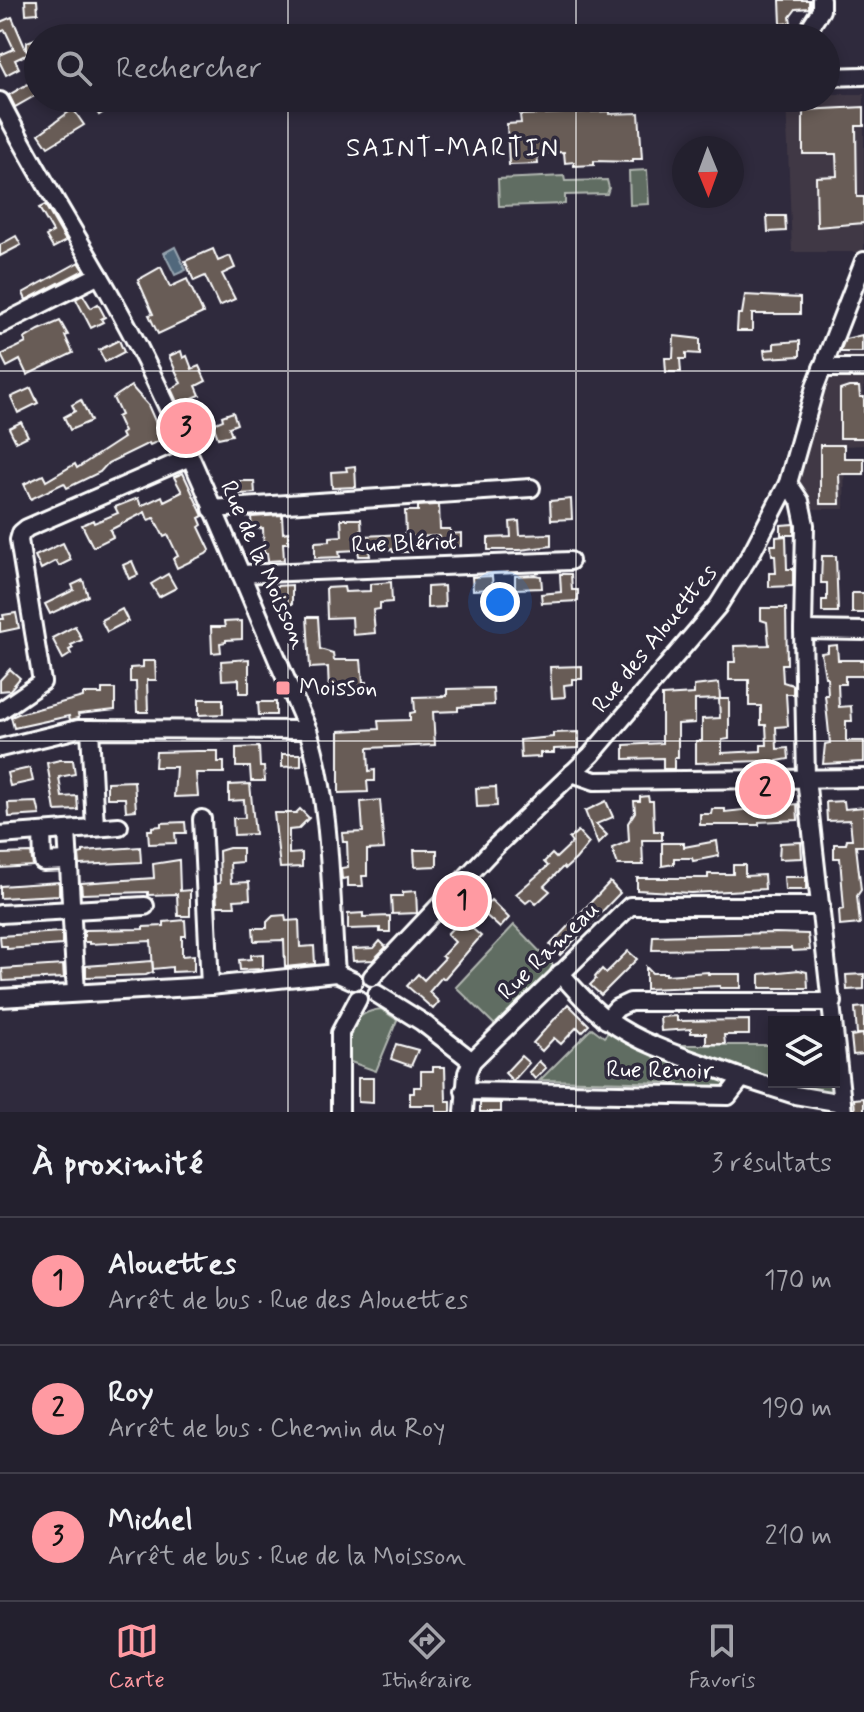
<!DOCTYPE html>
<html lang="fr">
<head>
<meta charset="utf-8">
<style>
	:root { --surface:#23202e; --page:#2f2d3a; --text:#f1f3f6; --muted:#a3a3aa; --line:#403e4a; --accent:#ff9aa2 }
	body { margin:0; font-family:Mynerve,sans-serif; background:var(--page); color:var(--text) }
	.controls { position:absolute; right:24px; bottom:24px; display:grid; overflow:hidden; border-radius:0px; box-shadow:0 4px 12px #0003 }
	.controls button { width:72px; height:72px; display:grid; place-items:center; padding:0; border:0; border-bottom:2px solid var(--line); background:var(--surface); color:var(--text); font:40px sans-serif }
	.compass { position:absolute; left:672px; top:136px; width:72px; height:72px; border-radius:50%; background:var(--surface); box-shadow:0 4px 12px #0003; rotate:179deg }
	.you { position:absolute; left:500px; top:602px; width:28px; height:28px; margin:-20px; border:6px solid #fff; border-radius:50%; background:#1a73e8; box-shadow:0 0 0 12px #1a73e833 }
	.badge { display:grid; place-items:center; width:52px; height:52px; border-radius:50%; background:var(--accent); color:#111; font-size:26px; font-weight:700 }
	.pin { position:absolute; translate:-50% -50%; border:4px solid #fff; box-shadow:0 2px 8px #0006 }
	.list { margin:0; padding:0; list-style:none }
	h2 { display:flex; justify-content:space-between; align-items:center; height:104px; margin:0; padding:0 32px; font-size:34px }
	h2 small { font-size:26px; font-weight:400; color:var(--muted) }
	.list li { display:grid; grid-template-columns:52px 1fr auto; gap:24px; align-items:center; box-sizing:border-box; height:128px; padding:0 32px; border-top:2px solid var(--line) }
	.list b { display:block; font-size:30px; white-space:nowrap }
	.list p { margin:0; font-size:26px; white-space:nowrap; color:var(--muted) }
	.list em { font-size:26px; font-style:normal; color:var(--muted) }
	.icon { flex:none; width:44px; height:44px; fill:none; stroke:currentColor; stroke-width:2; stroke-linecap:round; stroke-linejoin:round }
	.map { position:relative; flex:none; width:864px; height:1112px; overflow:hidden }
	.search { position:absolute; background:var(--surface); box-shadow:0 4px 12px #0003; left:24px; right:24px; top:24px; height:88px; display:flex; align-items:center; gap:20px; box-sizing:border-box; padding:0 28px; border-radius:44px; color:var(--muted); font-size:30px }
	.sheet { height:488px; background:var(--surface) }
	nav { display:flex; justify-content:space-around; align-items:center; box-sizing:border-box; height:112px; border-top:2px solid var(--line); background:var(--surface); font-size:22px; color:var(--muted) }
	nav a { display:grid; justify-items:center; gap:4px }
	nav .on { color:var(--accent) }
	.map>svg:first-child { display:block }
	.built { fill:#403945 }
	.green { fill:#616d62; stroke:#b0b6b0; stroke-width:2 }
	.water { fill:#51687b; stroke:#97a4b0; stroke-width:2 }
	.building { fill:#685b57; stroke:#fff; stroke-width:2 }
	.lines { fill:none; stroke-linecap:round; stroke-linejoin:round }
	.minor-casing { stroke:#fff; stroke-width:22 }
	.minor { stroke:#2f2a3d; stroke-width:16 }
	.grid { fill:none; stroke:#fff; stroke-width:2; stroke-opacity:0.55 }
	.poi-dot { fill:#ff9aa2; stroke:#2f2a3d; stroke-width:3 }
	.labels { text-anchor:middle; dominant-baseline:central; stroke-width:7; stroke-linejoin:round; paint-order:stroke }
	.street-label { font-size:24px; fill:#fff; stroke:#2f2a3d }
	.poi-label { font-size:24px; fill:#fff; stroke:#2f2a3d; text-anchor:start }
	.neighbourhood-label { font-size:26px; letter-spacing:2px; fill:#fff; stroke:#2f2a3d }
</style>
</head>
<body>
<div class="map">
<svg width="864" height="1112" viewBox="0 0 864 1112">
	<rect width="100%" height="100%" fill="#2f2a3d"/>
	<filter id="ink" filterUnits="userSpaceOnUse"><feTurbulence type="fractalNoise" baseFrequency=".0125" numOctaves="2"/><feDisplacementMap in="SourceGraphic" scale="16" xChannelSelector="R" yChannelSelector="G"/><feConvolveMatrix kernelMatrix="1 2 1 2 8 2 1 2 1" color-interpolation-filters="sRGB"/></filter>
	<g filter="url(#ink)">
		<!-- built -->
		<g class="built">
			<polygon points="826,94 864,94 864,250 862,252 792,252 786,98 826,98"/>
			<polygon points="832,354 864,354 864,445 845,446 844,509 806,509 795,463"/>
		</g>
		<!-- green -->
		<g class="green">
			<polygon points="647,170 649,204 630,205 629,171"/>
			<polygon points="564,176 565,181 607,180 609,188 607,194 565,195 565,204 499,206 498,179"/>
			<polygon points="514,925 555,967 497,1027 456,987"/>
			<path d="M381,1009L397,1020L376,1071L348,1061C350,1033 347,1014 381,1009Z"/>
			<polygon points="592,1028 604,1037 611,1029 730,1078 731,1089 677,1091 676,1083 540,1080"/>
			<polygon points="676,1045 774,1045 774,1082"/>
			<polygon points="775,1082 834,1082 834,1095 829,1096"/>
		</g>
		<!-- water -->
		<polygon class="water" points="175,247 186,270 175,275 164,253"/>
		<!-- building -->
		<g class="building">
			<polygon points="25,0 37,0 38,13 26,14"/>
			<polygon points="780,0 809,0 809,8 796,9 790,17 791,23 781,24"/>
			<polygon points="12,17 27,52 27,42 38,38 38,49 15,60 19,68 6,75 0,63 0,55 14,49 5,30 0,32 0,22"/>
			<polygon points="38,78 38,94 15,107 9,95"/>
			<polygon points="103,98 125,98 99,115 93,105"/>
			<polygon points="864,107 864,126 856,126 857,197 864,197 864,223 817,227 816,177 837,176 836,154 803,154 803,110"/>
			<polygon points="73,109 84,125 48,147 39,134"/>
			<polygon points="610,111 610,114 639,113 642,159 633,159 633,162 594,161 594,165 574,166 574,162 565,163 564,152 537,153 538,164 509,165 507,124 521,123 520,115"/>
			<polygon points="45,205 66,241 53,248 46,236 53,232 39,208"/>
			<polygon points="767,216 785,216 786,231 768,232"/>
			<polygon points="16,236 21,245 0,256 0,245"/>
			<polygon points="213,249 218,261 230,256 235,268 222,274 235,299 219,306 205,276 194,281 185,261"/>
			<polygon points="79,262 84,270 26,300 23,293"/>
			<polygon points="161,267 170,287 187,279 203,313 158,334 149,315 153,314 138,280"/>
			<polygon points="83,295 91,308 98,304 105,317 101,319 103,322 91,328 76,299"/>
			<polygon points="745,295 800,298 800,314 752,314 752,331 737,331 738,314 742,314"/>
			<polygon points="60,321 68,335 65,336 73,353 27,375 20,360 7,367 1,355 26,343 24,339 39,330"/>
			<polygon points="862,335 862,352 840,352 845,339"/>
			<polygon points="674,336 700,339 700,354 686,353 686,359 680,359 681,372 666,372 665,358 673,358"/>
			<polygon points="119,340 124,352 105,362 99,350"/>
			<polygon points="800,341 800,356 765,358 764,350 774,349 774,343"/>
			<polygon points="181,351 183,358 187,356 192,369 199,366 206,381 196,386 200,395 178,404 171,389 181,383 169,356"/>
			<polygon points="131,386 148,405 163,439 150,445 149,443 108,463 100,472 67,488 64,483 31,499 24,484 43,475 46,481 75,464 77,468 123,438 121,434 124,432 117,417 121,415 113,398"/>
			<polygon points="849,387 859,387 860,397 864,397 864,438 840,438 840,390"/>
			<polygon points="31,388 38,403 18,413 11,397"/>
			<polygon points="81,400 91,421 70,430 64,417 75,411 72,405"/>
			<polygon points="233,412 237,424 229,427 232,435 218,438 213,424 223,420 222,416"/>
			<polygon points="21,422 28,436 16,442 9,428"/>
			<polygon points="820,445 844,445 844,458 864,458 864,474 839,474 840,504 820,504"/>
			<polygon points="355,466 356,487 332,488 331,472 347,471 346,467"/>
			<polygon points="183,473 203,516 199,518 202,525 199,527 210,550 206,554 177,568 173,559 178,556 168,535 164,537 154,518 148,520 145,512 110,530 113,537 93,547 82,525 93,520 94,523 118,513 115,507 138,498 141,506 162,496 164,501 182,492 174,477"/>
			<polygon points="239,481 254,481 255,493 240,494"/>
			<polygon points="571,499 572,519 551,520 550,501"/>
			<polygon points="434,505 439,505 440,529 450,529 450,534 461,533 461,546 440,547 439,536 410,537 410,552 393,552 392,549 369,550 370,556 359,556 358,550 339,551 340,557 315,558 315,542 330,541 330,537 342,536 341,519 361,519 362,536 406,534 405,511 418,511 418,506"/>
			<polygon points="282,515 283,533 288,532 288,543 283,543 284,560 268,561 267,553 264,553 263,528 252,529 251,517"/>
			<polygon points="519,521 520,535 551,534 551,546 520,550 488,550 488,538 511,537 510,522"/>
			<polygon points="794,524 794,535 781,535 781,525"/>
			<polygon points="786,536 787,569 793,569 793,586 769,587 769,573 776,573 775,555 772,555 771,545 776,545 776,537"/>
			<polygon points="63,543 71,560 59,566 56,561 41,569 35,556"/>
			<polygon points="822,556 836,556 838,612 822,612 822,600 827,600 827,583 821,583"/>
			<polygon points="132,561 138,575 129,579 123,565"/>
			<polygon points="168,574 176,588 159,597 151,584"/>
			<polygon points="560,574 571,574 572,590 578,590 578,601 542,603 541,594 561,592"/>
			<polygon points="535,575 541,576 542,588 515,589 515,576"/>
			<polygon points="492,576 493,589 473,590 472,577"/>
			<polygon points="83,580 88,596 50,614 45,604 74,590 72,585"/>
			<polygon points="391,582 392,602 380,603 380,609 373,610 375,633 353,635 352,617 327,618 326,588 344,587 345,592 370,591 370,584"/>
			<polygon points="292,585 292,604 277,605 276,586"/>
			<polygon points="444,586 445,607 427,608 427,587"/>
			<rect x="852" y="593" width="12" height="20"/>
			<polygon points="761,608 786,608 787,664 782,664 783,682 793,685 793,694 786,694 788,726 776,727 777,749 788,748 789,759 777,761 777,768 761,768 761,761 696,763 696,741 702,741 702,719 720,718 719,699 729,699 729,739 722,740 722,753 761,751 761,745 767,745 766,725 761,725 761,706 749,706 749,680 729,680 729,662 735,662 734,646 769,645 767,622 761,620"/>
			<polygon points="122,609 128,621 107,632 101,620"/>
			<polygon points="16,613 19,628 0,632 0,619 4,619 3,615"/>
			<polygon points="307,617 318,617 320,649 333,653 334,660 361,660 363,682 367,682 367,691 329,693 328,667 310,668"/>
			<polygon points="242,621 242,639 226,640 226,642 220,643 221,652 212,653 211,627 225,627 224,622"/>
			<polygon points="75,626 82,640 71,645 73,648 69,650 71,654 63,659 52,638"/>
			<polygon points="837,645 838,660 864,660 864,676 845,676 845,684 838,684 839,707 851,706 852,721 846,721 846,741 864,741 864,762 823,764 825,744 830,743 825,695 828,695 827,677 825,677 821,653 828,652 828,646"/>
			<polygon points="249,659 249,693 239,693 239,679 222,680 221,661"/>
			<polygon points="143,661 155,661 156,680 147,680 148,712 137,712 136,682 130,682 130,668 143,667"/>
			<polygon points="582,666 582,679 572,679 572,684 564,685 565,697 552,698 550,667"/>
			<polygon points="10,669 20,678 10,690 0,691 0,680"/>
			<polygon points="719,683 720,699 695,700 695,723 678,724 678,758 674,758 674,769 663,769 663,758 624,759 624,745 662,743 662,696 694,694 694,686"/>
			<polygon points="493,688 494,705 458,707 458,711 433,712 435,745 368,748 369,771 375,770 375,781 367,781 368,792 339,793 339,731 379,729 378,721 410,720 410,713 415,712 414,697 447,696 447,689"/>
			<polygon points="102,689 115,689 115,710 78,714 79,718 70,720 69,716 14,728 11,717 18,714 83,697 83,694 102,694"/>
			<polygon points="199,699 223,699 223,714 199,715"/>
			<polygon points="258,702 276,702 276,715 259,715"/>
			<polygon points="579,732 579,748 554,749 554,753 540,753 540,757 521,758 520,740 553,737 553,733"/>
			<polygon points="259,747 260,767 264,767 265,781 251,781 250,767 236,767 236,748"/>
			<polygon points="197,751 218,751 218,762 224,762 224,773 196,773 198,796 174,797 176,767 155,767 156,752"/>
			<polygon points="282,754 301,754 301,766 282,767"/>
			<polygon points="60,760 73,760 75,774 59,777 62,797 77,796 78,810 55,811 47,763"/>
			<polygon points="30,768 33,781 10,786 7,773"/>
			<polygon points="134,781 136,810 126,811 125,798 107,798 107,782"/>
			<polygon points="250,784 255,834 234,835 233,818 245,818 244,800 229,801 229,785"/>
			<polygon points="496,787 497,806 477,807 476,788"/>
			<polygon points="648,796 649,801 653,801 654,831 662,831 662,840 642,840 643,865 618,865 612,848 629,841 628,823 635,812 634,801 640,801 640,797"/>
			<polygon points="380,800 384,849 367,850 367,876 362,876 363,886 348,886 348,878 342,879 341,868 348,867 347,842 343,842 342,833 363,832 361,802"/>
			<polygon points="606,801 613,817 596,824 607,835 598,844 585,811"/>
			<polygon points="844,801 845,809 864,807 864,846 856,846 861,890 857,896 860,924 840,926 839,910 844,909 840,858 834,858 834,844 846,844 847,839 852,839 850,820 827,821 826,802"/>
			<polygon points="37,802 40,815 9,817 8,803"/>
			<polygon points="797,804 798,820 759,822 759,825 700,825 700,814 711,814 712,809 725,809 725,812"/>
			<polygon points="300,809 309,818 298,829 289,830 289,854 302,853 302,867 280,868 274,813 296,813"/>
			<polygon points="185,822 186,833 175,833 176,843 149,844 148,830 152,830 152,827 161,826 161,823"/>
			<polygon points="578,831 589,843 576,859 565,869 563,867 544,886 550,891 536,904 531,899 526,903 516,894 548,866 544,862 552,854 556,858 572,843 569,839"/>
			<polygon points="717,841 719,856 693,861 692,858 674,858 674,864 662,866 662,843 684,843 684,847"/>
			<polygon points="801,842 802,858 779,859 780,843"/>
			<polygon points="140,847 141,862 80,865 79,854 83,853 83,851"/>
			<polygon points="229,848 242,848 242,862 230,863 231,883 249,882 250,899 234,900 235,906 217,906 216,884 220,883 219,851"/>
			<polygon points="414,850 437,850 437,866 415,867"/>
			<polygon points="31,853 33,866 0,868 1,854"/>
			<polygon points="179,860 180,891 190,890 190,916 178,916 177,894 148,895 148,892 82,894 81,883 154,878 153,864"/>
			<polygon points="733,865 745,865 745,876 764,875 765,889 691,893 637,890 637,878 708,878 708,874 733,874"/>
			<polygon points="784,877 806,877 806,890 785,890"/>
			<polygon points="59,882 59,895 0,898 0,886"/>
			<polygon points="610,882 620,893 560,955 550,945"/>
			<polygon points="416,891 417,913 392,914 391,896 403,896 403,892"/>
			<polygon points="491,900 509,918 500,928 481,911"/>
			<polygon points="363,913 363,917 390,916 390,932 380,932 380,928 348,929 348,914"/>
			<polygon points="285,915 286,921 299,920 300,947 314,946 315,964 285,967 284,940 254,941 253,928 267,928 267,922 273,916"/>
			<polygon points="461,919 481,936 444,979 442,977 429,992 439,1002 433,1009 407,986 418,974 424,980 445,958 442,956 455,942 447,934"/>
			<polygon points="185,920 186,936 182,936 182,956 194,955 194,971 172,972 172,967 153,969 151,941 89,944 89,942 84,942 84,930 143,929 143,927 164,926 164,922"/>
			<polygon points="61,932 62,932 62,945 7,949 7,946 1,946 0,936"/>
			<polygon points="776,933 808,934 810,950 792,951 791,948 652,950 653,936"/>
			<polygon points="380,941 386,947 373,960 353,961 352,949 374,948"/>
			<polygon points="628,951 637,959 601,995 590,985 596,979 595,977 602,969 606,973"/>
			<polygon points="263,954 263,969 240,970 239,960 251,959 251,955"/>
			<polygon points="152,961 153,972 146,975 86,977 86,966"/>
			<polygon points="63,965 64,978 3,981 2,969"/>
			<polygon points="646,967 652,973 666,973 666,975 708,972 708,974 741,974 741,988 720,988 720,986 646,989"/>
			<polygon points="799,970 807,972 808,988 760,988 760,974"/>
			<polygon points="864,974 864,989 847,990 846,975"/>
			<polygon points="568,1004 589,1025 582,1032 577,1027 561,1044 554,1038 542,1051 533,1043"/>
			<polygon points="864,1007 864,1034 857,1034 855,1008"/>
			<polygon points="677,1016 677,1021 749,1020 749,1035 724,1035 725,1044 706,1044 706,1033 691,1033 691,1029 661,1031 660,1017"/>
			<polygon points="863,1034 864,1054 853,1055 851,1036"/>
			<polygon points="396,1044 418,1050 411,1066 391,1059"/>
			<polygon points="521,1056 529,1063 513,1081 505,1073"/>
			<polygon points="539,1061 546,1068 535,1079 529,1072"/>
			<polygon points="433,1067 445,1067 446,1101 451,1101 451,1112 436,1112 436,1105 410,1105 410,1093 414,1093 414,1087 421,1087 421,1071 433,1071"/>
			<polygon points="358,1078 373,1078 373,1103 358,1102"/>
			<polygon points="864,1098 864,1112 855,1112 854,1099"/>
			<rect x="480" y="1103" width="21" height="9"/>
		</g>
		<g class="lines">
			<!-- minor casing -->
			<g class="minor-casing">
				<g id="minor">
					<polyline points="812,24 821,10 821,0"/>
					<polyline points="826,77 864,76"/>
					<path d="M0,101C45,190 102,272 146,362C205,482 254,608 308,730C332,808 330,893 336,973L354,981"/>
					<polyline points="0,325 99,275"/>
					<polyline points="822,368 864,368"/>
					<polyline points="788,483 800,501 805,525 803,630 806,778 843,1112"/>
					<polyline points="212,509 531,488"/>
					<polyline points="241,574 570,561"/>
					<polyline points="803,630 864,631"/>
					<polyline points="0,711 42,682 19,540 21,533 27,528 190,457"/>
					<polyline points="90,729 95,827"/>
					<polyline points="0,748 78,729 308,730"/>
					<polyline points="572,773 595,781 864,778"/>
					<polyline points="202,819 210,986"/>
					<polyline points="67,830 76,993"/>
					<polyline points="42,832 43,862 69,861"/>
					<polyline points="0,835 119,826"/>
					<polyline points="0,914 145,906"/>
					<path d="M560,973C575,989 591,1009 609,1021C648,1049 698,1061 742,1078"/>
					<polyline points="372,977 493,849 591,755 718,606 752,552 788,483 815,387 864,261"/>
					<polyline points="377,994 422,1022 472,1061"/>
					<polyline points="0,998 210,986 336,973"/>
					<polyline points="606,1020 617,1008 630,1002 833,1002"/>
					<polyline points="464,1091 728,1096 742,1078 795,1095 842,1103"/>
					<polyline points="340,1112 340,1033 358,999"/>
					<polyline points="464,1112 467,1073 472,1061 630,906 821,906"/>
				</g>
			</g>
			<!-- minor -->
			<use href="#minor" class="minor"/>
		</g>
	</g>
	<!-- grid -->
	<path class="grid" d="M288,0V38M576,0V38M288,98V1112M576,98V1112M0,371H864M0,741H864"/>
	<!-- markers -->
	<rect class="poi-dot" x="275" y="680" width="16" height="16" rx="4"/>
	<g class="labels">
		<!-- street labels -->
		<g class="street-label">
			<text transform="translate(404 544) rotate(-2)">Rue Blériot</text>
			<text transform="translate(263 565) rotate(66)">Rue de la Moisson</text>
			<text transform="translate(655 639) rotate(-51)">Rue des Alouettes</text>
			<text transform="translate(549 951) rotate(-44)">Rue Rameau</text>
			<text transform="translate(660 1071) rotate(1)">Rue Renoir</text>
		</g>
		<!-- poi labels -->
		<g class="poi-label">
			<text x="299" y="688">Moisson</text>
		</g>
		<!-- neighbourhood labels -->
		<g class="neighbourhood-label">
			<text x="453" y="149">SAINT-MARTIN</text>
		</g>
	</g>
</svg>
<div class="controls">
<button><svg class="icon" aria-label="layers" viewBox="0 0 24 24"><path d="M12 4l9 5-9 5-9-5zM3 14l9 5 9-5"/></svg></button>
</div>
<svg class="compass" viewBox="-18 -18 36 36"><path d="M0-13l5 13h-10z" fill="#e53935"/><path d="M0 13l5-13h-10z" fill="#a3a3aa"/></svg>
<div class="you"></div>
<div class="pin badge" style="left:462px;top:901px">1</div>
<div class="pin badge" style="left:765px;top:789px">2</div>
<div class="pin badge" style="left:186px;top:428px">3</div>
<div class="search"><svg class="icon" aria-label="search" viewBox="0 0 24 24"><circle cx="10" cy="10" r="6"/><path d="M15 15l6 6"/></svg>Rechercher</div>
</div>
<section class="sheet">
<h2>À proximité<small>3 résultats</small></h2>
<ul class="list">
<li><span class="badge">1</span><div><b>Alouettes</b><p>Arrêt de bus · Rue des Alouettes</p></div><em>170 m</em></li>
<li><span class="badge">2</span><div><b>Roy</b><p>Arrêt de bus · Chemin du Roy</p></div><em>190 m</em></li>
<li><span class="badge">3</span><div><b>Michel</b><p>Arrêt de bus · Rue de la Moisson</p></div><em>210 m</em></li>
</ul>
</section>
<nav>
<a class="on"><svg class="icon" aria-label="map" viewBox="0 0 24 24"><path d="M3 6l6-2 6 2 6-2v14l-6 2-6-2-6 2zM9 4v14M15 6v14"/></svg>Carte</a>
<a><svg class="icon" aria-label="directions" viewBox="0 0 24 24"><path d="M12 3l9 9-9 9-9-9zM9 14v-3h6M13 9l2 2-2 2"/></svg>Itinéraire</a>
<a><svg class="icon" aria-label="saved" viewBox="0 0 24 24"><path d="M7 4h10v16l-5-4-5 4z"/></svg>Favoris</a>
</nav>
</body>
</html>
